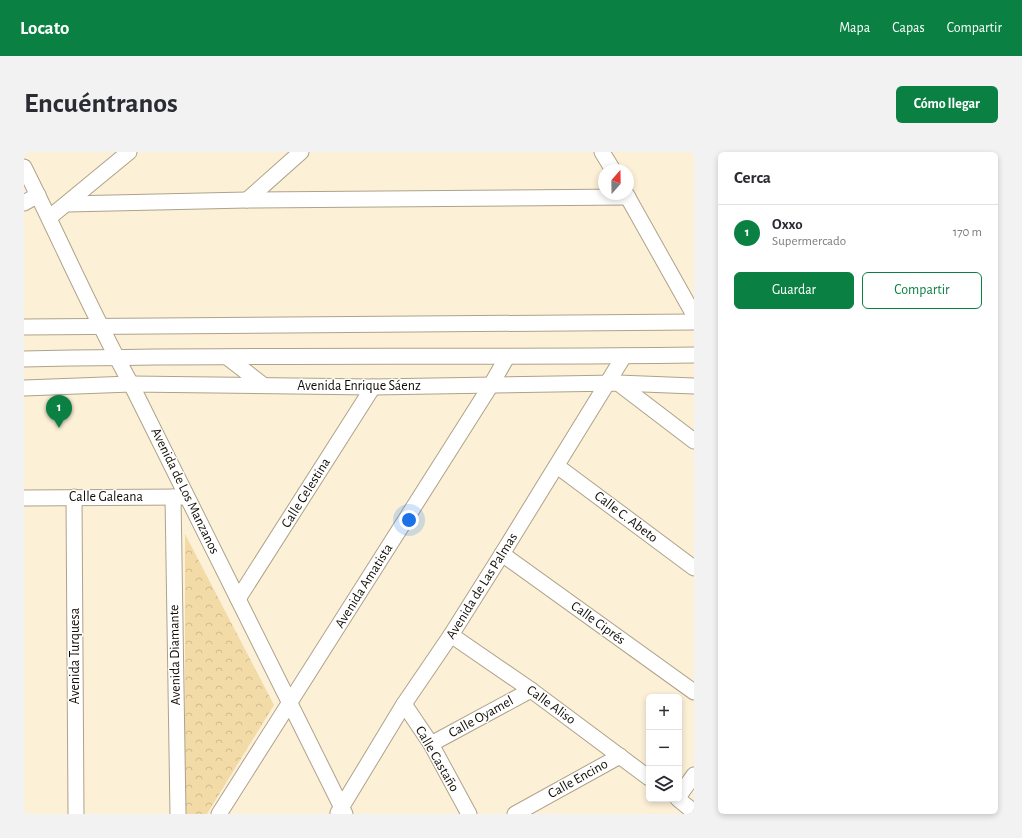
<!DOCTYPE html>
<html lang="es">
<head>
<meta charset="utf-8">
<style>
	:root { --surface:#fff; --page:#f2f2f3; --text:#2b2b33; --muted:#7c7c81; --line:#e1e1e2; --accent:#0b8043 }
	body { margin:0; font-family:"Alegreya Sans",sans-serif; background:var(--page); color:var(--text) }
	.controls { position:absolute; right:12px; bottom:12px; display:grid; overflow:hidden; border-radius:6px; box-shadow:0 2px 6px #0003 }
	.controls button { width:36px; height:36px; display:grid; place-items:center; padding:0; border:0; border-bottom:1px solid var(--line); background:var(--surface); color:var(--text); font:20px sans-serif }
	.compass { position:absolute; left:574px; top:12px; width:36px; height:36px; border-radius:50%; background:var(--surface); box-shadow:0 2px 6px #0003; rotate:20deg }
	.you { position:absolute; left:385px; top:368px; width:14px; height:14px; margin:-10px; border:3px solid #fff; border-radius:50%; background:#1a73e8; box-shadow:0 0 0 6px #1a73e833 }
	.badge { display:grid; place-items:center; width:26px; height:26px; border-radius:50%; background:var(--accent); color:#fff; font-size:13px; font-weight:700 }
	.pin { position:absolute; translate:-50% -33px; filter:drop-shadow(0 1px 2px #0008) }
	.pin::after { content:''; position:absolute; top:21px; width:14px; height:12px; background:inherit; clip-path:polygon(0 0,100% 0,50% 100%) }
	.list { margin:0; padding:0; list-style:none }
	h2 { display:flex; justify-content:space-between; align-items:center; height:52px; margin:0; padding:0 16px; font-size:17px }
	h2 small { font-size:13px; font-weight:400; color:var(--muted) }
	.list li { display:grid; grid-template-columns:26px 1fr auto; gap:12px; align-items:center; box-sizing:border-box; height:56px; padding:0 16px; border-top:1px solid var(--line) }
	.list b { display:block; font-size:15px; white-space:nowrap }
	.list p { margin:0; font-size:13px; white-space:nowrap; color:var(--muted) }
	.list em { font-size:13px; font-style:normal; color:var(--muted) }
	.actions { display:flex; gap:8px; padding:12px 16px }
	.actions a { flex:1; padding:9px 0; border:1px solid var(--accent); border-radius:6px; text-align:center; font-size:14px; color:var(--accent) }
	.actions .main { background:var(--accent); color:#fff }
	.icon { flex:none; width:22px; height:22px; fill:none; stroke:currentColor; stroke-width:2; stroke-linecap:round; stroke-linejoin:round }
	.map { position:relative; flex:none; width:670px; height:662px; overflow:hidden; border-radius:6px }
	header { display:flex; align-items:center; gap:24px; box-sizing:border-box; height:56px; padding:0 20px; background:var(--accent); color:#fff }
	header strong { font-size:19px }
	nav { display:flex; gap:22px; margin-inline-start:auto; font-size:14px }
	.intro { display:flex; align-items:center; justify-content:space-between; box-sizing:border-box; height:96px; padding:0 24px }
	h1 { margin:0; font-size:28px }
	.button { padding:10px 18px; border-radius:6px; background:var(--accent); color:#fff; font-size:14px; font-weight:700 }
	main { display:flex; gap:24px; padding:0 24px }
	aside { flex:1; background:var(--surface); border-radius:6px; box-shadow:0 2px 6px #0003 }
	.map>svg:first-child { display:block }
	.park { fill:url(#park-crowns) }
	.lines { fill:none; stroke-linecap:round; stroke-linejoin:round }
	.minor-casing { stroke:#aea28a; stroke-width:17 }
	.minor { stroke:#fff; stroke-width:15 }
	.labels { text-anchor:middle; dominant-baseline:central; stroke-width:3; stroke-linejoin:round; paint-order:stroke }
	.street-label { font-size:14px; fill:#110d05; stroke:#fff }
</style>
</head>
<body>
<header>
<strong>Locato</strong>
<nav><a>Mapa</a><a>Capas</a><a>Compartir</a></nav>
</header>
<div class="intro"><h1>Encuéntranos</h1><a class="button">Cómo llegar</a></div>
<main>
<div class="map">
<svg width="670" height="662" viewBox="0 0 670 662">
	<defs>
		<pattern id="park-crowns" width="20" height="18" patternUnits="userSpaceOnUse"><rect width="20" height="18" fill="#f3dba7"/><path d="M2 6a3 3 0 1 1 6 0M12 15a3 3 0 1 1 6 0" fill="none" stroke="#cfbb8e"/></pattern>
	</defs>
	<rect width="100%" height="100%" fill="#fcf0d7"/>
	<!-- park -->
	<polygon class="park" points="161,382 250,553 183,662 161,662"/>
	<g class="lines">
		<!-- minor casing -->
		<g class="minor-casing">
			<g id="minor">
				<polyline points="578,0 589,18"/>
				<path d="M0,15C36,87 68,162 107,232L321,662"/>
				<polyline points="602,42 670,163"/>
				<polyline points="223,48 277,0"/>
				<polyline points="0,51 14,43"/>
				<polyline points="43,52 223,48 604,45"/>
				<polyline points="26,65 105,0"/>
				<polyline points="0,175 670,170"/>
				<polyline points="203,205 239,233"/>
				<path d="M0,207C223,202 447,206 670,203"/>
				<polyline points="594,231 670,289"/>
				<polyline points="0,236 107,232 349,235 594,231 670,234"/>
				<polyline points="533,314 670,416"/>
				<polyline points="50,345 52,662"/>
				<polyline points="149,345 154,662"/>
				<polyline points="0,346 159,345"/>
				<polyline points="478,402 670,540"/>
				<polyline points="214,447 349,235"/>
				<polyline points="427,483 507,538 625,626"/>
				<polyline points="380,552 407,592 445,662"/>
				<polyline points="407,592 507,538"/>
				<polyline points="655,644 670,623"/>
				<polyline points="654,647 670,660"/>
				<polyline points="314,661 380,552 427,483 478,402 600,204"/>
				<polyline points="195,662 467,233 483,205"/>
				<polyline points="491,662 596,604"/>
			</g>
		</g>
		<!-- minor -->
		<use href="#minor" class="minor"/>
	</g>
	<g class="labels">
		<!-- street labels -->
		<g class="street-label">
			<text x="335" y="234">Avenida Enrique Sáenz</text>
			<text transform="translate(161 339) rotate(64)">Avenida de Los Manzanos</text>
			<text transform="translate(282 341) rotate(-58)">Calle Celestina</text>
			<text x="82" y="345">Calle Galeana</text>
			<text transform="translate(602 365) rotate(37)">Calle C. Abeto</text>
			<text transform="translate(340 434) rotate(-58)">Avenida Amatista</text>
			<text transform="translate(458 434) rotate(-58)">Avenida de Las Palmas</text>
			<text transform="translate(574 471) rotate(36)">Calle Ciprés</text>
			<text transform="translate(151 503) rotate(-91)">Avenida Diamante</text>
			<text transform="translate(51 504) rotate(-90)">Avenida Turquesa</text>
			<text transform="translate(527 553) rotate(36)">Calle Aliso</text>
			<text transform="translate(457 565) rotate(-29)">Calle Oyamel</text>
			<text transform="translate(413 607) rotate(60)">Calle Castaño</text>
			<text transform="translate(554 627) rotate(-29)">Calle Encino</text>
		</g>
	</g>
</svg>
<div class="controls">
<button>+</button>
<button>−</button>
<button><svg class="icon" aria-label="layers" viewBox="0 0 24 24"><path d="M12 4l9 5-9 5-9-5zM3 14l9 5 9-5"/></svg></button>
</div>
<svg class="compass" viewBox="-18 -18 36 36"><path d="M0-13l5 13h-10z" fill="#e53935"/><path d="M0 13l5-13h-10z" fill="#7c7c81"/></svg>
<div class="you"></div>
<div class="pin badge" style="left:35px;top:276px">1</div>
</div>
<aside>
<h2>Cerca<small></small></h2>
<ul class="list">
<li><span class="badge">1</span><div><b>Oxxo</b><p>Supermercado</p></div><em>170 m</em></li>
</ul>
<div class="actions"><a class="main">Guardar</a><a>Compartir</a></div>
</aside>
</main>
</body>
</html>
